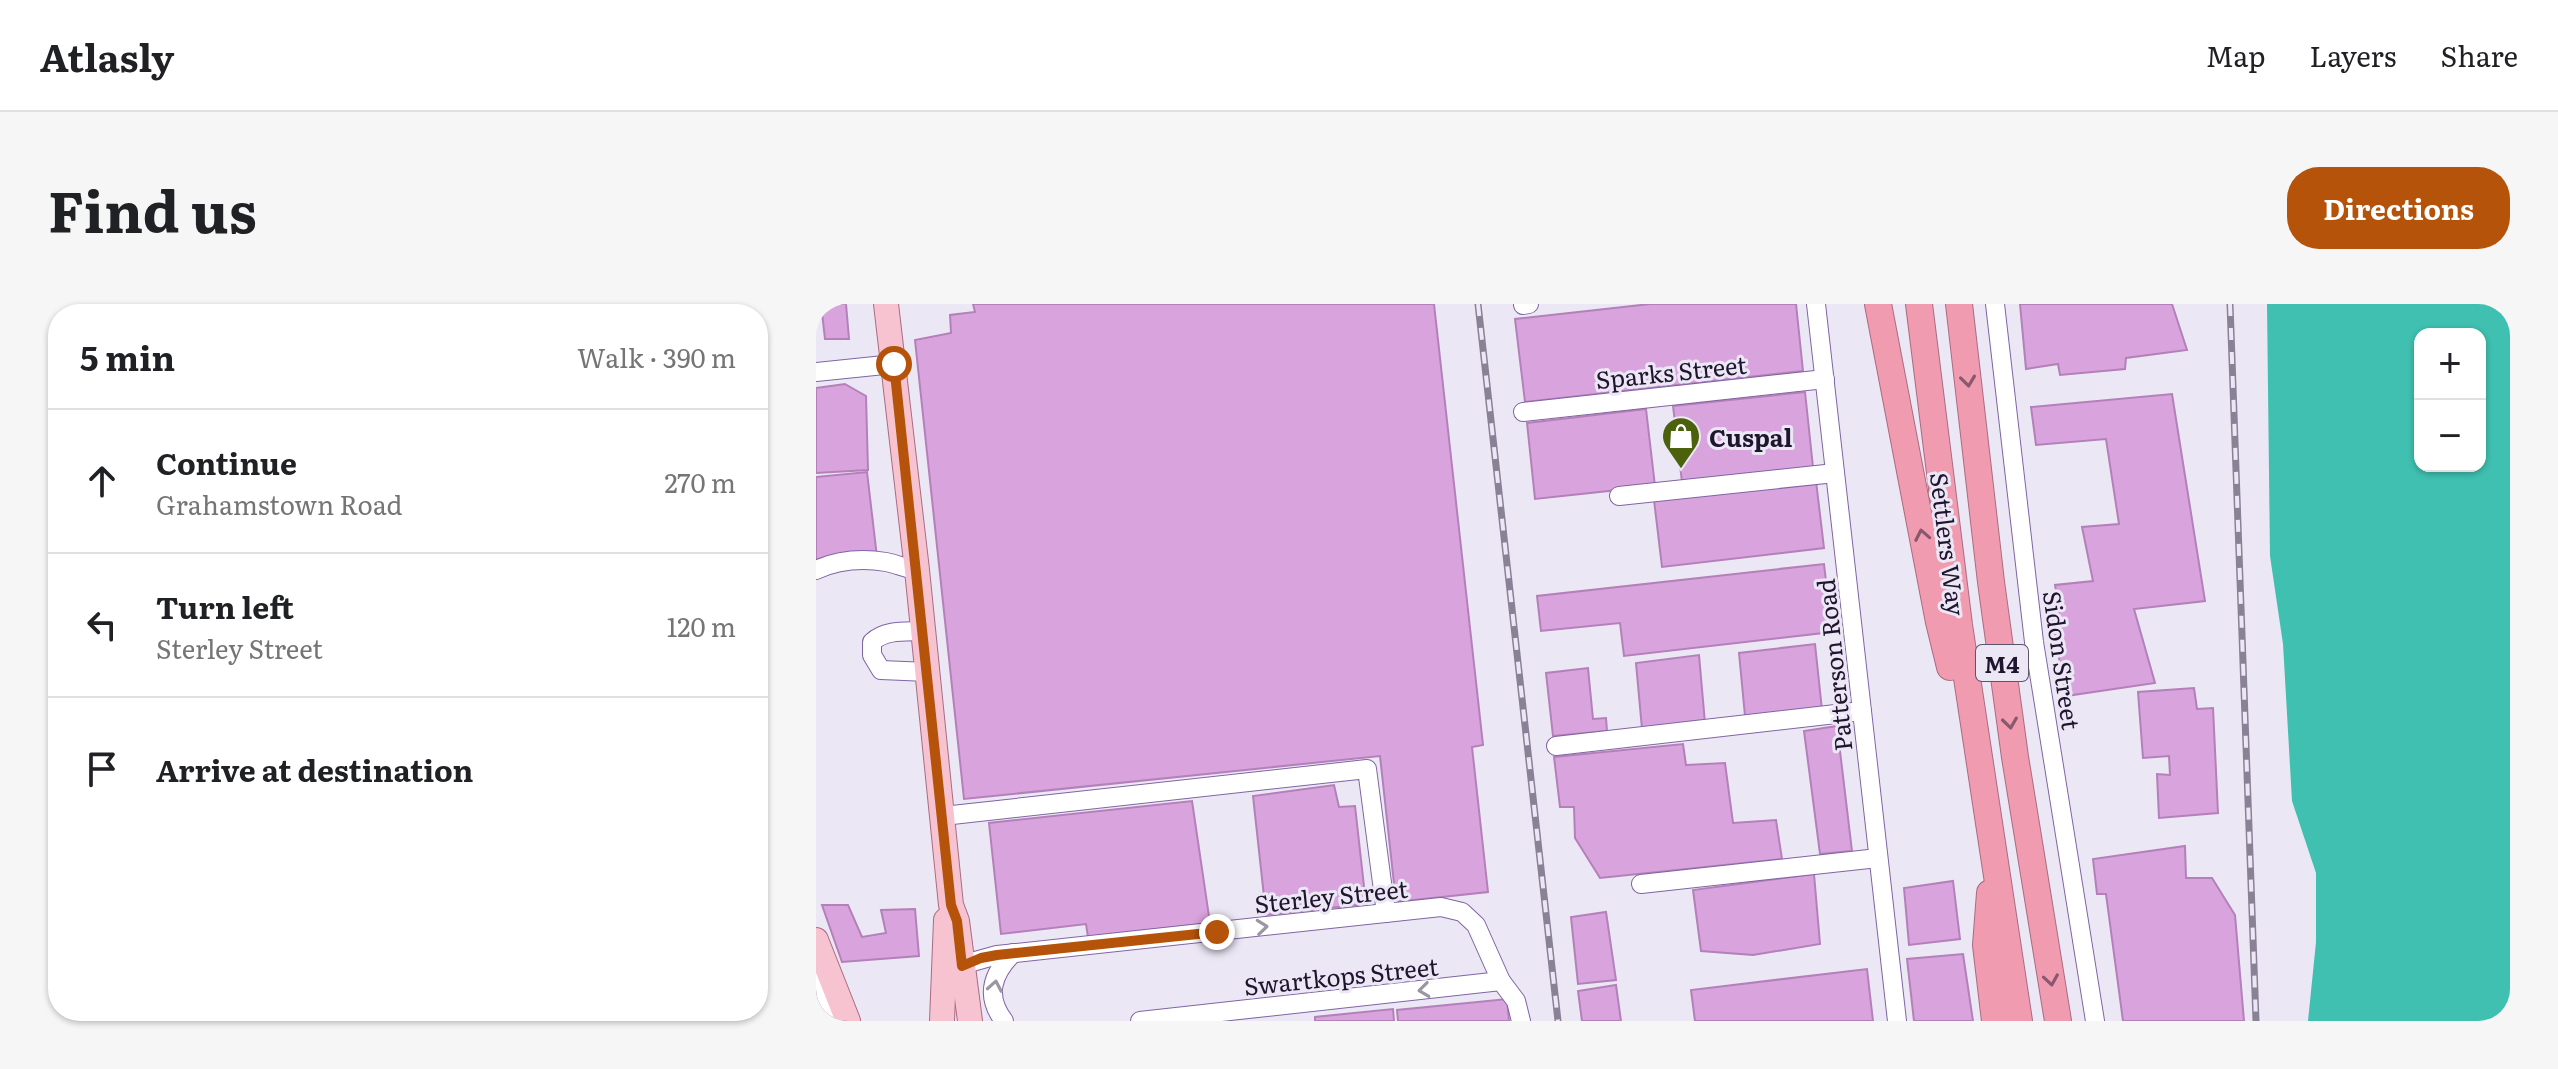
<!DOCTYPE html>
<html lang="en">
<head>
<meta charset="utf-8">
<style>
	:root { --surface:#fff; --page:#f6f6f6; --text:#202124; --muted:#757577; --line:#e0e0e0; --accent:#b45309 }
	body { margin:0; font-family:Literata,serif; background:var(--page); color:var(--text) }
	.controls { position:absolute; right:24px; top:24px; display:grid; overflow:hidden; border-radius:16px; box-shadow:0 2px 6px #0004 }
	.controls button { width:72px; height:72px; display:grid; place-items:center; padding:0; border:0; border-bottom:2px solid var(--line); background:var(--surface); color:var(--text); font:40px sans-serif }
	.stop { position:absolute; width:24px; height:24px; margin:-18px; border:6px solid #b45309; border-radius:50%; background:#fff }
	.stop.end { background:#b45309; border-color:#fff; box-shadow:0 2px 8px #0008 }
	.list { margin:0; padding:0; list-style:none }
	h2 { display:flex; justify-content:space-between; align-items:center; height:104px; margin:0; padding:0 32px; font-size:34px }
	h2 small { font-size:26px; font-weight:400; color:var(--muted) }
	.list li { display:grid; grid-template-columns:52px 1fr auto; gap:24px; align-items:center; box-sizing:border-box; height:144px; padding:0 32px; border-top:2px solid var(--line) }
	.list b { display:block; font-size:30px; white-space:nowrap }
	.list p { margin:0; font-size:26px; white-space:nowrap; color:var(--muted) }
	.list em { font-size:26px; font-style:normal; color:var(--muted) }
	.icon { flex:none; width:44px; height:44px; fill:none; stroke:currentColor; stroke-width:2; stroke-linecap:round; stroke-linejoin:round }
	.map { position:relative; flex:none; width:1694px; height:717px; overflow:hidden; border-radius:32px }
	header { display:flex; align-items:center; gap:48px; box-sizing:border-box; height:112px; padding:0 40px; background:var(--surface); border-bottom:2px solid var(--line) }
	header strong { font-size:38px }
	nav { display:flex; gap:44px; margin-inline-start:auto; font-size:28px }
	.intro { display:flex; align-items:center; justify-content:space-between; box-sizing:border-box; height:192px; padding:0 48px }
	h1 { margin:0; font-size:56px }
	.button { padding:20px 36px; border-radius:32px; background:var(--accent); color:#fff; font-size:28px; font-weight:700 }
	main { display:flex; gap:48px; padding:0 48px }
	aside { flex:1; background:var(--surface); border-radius:32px; box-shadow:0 2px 6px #0004 }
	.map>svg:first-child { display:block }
	.water { fill:#3fc0b0; fill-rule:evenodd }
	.building { fill:#d9a3de; stroke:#b480b9; stroke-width:2 }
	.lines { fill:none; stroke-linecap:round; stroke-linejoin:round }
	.minor-casing { stroke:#8064a4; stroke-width:20 }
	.major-casing { stroke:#a86c82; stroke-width:26 }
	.highway-casing { stroke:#a86c82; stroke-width:28 }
	.minor { stroke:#fff; stroke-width:18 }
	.major { stroke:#f7c3d0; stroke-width:24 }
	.highway { stroke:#f19bb0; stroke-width:26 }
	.rail-casing { stroke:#898195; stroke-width:7 }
	.rail { stroke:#ece7f5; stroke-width:4; stroke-dasharray:12; stroke-linecap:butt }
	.oneway { stroke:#88586f }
	.oneway2 { stroke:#9b96a1 }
	.route { stroke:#b45309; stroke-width:10 }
	.labels { text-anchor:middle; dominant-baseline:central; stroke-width:6; stroke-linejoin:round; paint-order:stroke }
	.shield { fill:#ece7f5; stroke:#5d546a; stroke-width:2 }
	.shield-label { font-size:22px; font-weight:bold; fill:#20152e }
	.street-label { font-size:24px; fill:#20152e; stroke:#ece7f5 }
	.poi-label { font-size:24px; font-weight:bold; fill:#20152e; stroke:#ece7f5; text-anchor:start }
</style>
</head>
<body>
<header>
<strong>Atlasly</strong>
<nav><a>Map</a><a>Layers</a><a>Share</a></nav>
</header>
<div class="intro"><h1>Find us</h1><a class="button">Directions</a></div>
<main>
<aside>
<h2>5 min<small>Walk · 390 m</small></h2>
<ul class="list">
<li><svg class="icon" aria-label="ahead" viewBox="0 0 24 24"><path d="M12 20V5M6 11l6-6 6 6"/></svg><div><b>Continue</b><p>Grahamstown Road</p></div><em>270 m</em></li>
<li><svg class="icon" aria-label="left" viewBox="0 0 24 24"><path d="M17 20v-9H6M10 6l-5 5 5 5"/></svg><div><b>Turn left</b><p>Sterley Street</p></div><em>120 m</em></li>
<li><svg class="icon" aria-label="arrive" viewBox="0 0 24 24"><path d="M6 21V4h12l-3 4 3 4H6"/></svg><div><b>Arrive at destination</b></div></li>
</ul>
</aside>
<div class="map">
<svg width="1694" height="717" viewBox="0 0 1694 717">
	<rect width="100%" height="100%" fill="#ece7f5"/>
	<!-- water -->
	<path class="water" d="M1451,0H1694V717H1492L1500,638V569L1476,497L1467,340L1454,252ZM1604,30H1664V162H1604Z"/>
	<!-- building -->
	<g class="building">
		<polygon points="5,0 30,0 33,35 9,35"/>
		<polygon points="157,0 618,0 667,441 656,443 672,588 580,598 564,452 148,495 99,36 135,29 134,11 159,8"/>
		<polygon points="834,0 980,0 987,67 709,98 699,15"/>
		<polygon points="1204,0 1356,0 1371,46 1310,54 1309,65 1244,71 1242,60 1210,65"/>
		<polygon points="29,80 50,92 52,166 0,169 0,84"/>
		<polygon points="989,88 997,163 866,178 857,102"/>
		<polygon points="1356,90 1389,297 1318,305 1339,379 1250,392 1235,311 1244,308 1239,281 1277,277 1266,223 1303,220 1290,135 1220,141 1215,103"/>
		<polygon points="830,105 839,182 719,195 711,119"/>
		<polygon points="51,168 61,253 0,258 0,173"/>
		<polygon points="1000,177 1008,244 846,263 838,196"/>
		<polygon points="1008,260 1016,328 808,352 804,319 725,327 721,292"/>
		<polygon points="999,340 1006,406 929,412 923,349"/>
		<polygon points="883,351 889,419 826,425 820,359"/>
		<polygon points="772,364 777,415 790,414 791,427 737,432 730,369"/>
		<polygon points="1378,384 1381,405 1397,404 1402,509 1343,514 1341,470 1354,471 1353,452 1327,454 1322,388"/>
		<polygon points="1021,422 1036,547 1004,550 988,427"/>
		<polygon points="867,440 870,461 909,459 917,519 960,516 966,555 784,574 759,534 758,503 744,503 738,453"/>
		<polygon points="518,481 523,503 539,502 550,600 450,611 437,492"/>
		<polygon points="376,497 394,619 272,633 270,620 185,630 173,519"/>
		<polygon points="1369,542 1370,574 1396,574 1419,611 1428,717 1307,717 1290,590 1281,590 1277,555"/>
		<polygon points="998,570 1004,640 937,651 885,647 877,586"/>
		<polygon points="1137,577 1144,635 1093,641 1088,584"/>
		<polygon points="6,601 32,601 46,633 70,629 65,606 99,605 103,652 26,658"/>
		<polygon points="790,608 800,676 762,680 755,613"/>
		<polygon points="1147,650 1157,717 1098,717 1091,655"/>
		<polygon points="1051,665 1057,717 879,717 875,686"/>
		<polygon points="800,681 805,717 766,717 762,687"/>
		<polygon points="691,695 693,717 582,717 581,706"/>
		<polygon points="577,705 578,717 499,717 499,713"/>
	</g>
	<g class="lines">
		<!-- minor casing -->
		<g class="minor-casing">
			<g id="minor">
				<polyline points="1000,0 1081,717"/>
				<polyline points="1179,0 1218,338 1279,717"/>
				<polyline points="707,1 713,0"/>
				<polyline points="0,68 78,60"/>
				<polyline points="707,108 1009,75"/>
				<polyline points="803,192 1019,169"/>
				<path d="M0,266C22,256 45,254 70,258C81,260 90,265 101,266"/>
				<path d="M108,327C90,328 70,325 56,338V351L65,366L112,368"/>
				<polyline points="740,442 1046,407"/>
				<polyline points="127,512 551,465 570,609"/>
				<polyline points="825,580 1062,554"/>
				<polyline points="140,668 156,658 181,651 625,603 646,608 660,621 685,677 700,697 705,717"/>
				<polyline points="0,669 19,717"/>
				<path d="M188,717C169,692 176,670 197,649"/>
				<polyline points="324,717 685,677"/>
			</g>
		</g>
		<!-- major casing -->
		<g class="major-casing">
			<g id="major">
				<polyline points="70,0 101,266 135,601 141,617 154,717"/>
				<polyline points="0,636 32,717"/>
				<polyline points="126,717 130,616"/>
			</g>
		</g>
		<!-- highway casing -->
		<g class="highway-casing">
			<g id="highway">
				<polyline points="1062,0 1123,318 1134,363"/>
				<polyline points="1103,0 1143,321 1203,717"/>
				<polyline points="1143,0 1175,278 1199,453 1242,717"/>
				<polyline points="1174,589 1170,641 1179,717"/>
			</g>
		</g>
		<!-- minor -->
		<use href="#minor" class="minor"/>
		<!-- major -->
		<use href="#major" class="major"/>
		<!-- highway -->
		<use href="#highway" class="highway"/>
		<!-- rail casing -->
		<g class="rail-casing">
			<g id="rail">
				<polyline points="662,0 742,717"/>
				<polyline points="1414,0 1440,717"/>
			</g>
		</g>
		<!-- rail -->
		<use href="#rail" class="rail"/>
	</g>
	<!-- one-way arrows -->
	<defs><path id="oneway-chevron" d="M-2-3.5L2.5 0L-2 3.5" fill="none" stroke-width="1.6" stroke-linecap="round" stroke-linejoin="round" transform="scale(2)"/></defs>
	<g class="oneway">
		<use href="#oneway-chevron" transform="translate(1152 77) rotate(83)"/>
		<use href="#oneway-chevron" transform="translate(1106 231) rotate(-101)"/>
		<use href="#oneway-chevron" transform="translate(1194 419) rotate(82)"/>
		<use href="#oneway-chevron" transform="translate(1235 676) rotate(81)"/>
	</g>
	<g class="oneway2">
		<use href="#oneway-chevron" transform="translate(446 623) rotate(-6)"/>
		<use href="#oneway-chevron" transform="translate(179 682) rotate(-80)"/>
		<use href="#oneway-chevron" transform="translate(608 686) rotate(173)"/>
	</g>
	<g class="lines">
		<!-- route -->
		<polyline class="route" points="78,60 135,601 141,617 146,662 165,654 181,651 401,628"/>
	</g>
	<!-- icons -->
	<defs>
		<g id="shop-pin" transform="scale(2)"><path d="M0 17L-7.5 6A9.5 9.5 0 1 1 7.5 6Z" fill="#4c610b" stroke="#ece7f5"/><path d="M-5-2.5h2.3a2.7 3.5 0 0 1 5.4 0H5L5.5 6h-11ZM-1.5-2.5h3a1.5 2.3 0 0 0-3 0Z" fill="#fff"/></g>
	</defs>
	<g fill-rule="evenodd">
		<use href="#shop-pin" x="865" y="132"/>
	</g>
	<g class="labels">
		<!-- shield labels -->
		<rect class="shield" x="1160" y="341" width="52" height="36" rx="6"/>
		<g class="shield-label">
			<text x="1186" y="359">M4</text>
		</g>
		<!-- street labels -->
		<g class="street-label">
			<text transform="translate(855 67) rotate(-6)">Sparks Street</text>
			<text transform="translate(1133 240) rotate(83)">Settlers Way</text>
			<text transform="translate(1247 356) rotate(82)">Sidon Street</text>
			<text transform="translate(1017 361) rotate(-96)">Patterson Road</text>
			<text transform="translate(515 591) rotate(-6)">Sterley Street</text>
			<text transform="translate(525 671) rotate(-6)">Swartkops Street</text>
		</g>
		<!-- poi labels -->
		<g class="poi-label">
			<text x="893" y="132">Cuspal</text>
		</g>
	</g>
</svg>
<div class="controls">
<button>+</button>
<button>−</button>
</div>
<div class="stop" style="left:78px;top:60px"></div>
<div class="stop end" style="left:401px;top:628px"></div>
</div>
</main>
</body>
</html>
